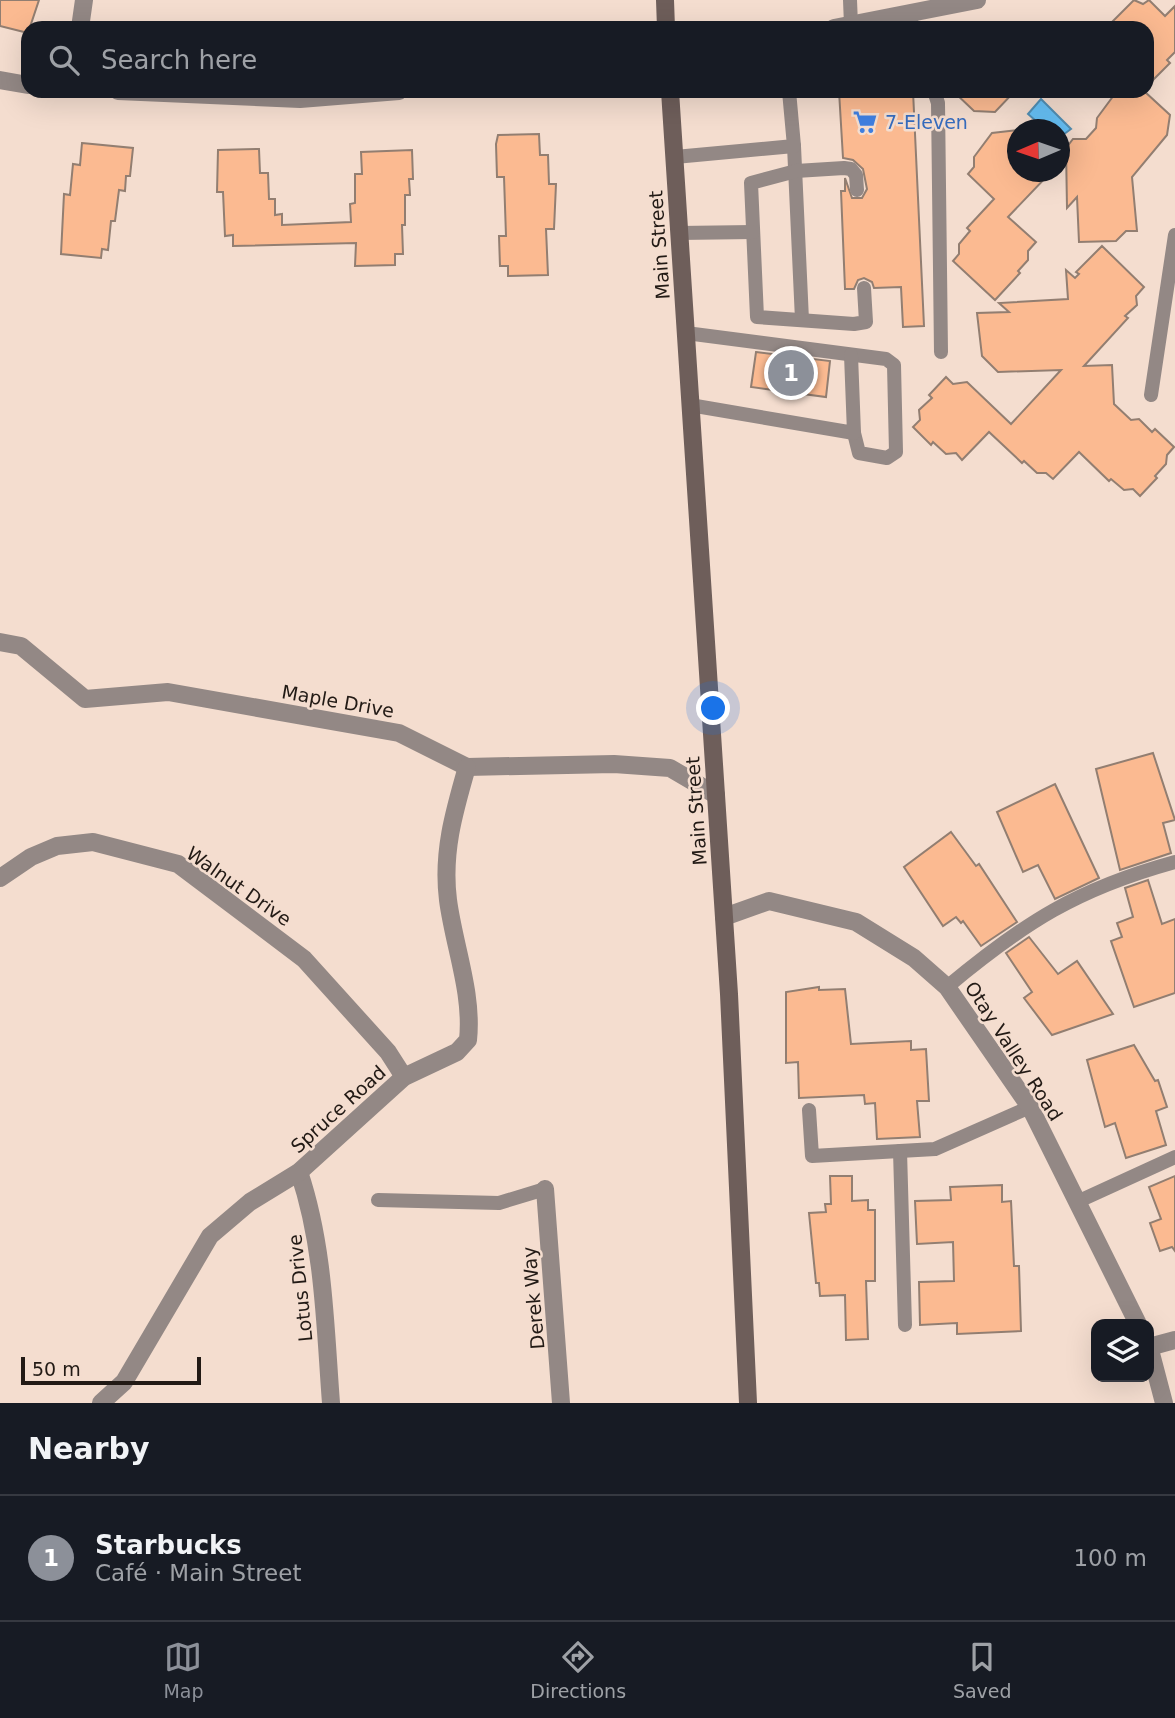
<!DOCTYPE html>
<html lang="en">
<head>
<meta charset="utf-8">
<style>
	:root { --surface:#171b24; --page:#242831; --text:#f1f3f6; --muted:#9ea1a6; --line:#363941; --accent:#8c9099 }
	body { margin:0; font-family:"DejaVu Sans",sans-serif; background:var(--page); color:var(--text) }
	.controls { position:absolute; right:21px; bottom:21px; display:grid; overflow:hidden; border-radius:14px; box-shadow:0 7px 28px #0002 }
	.controls button { width:63px; height:63px; display:grid; place-items:center; padding:0; border:0; border-bottom:2px solid var(--line); background:var(--surface); color:var(--text); font:35px sans-serif }
	.compass { position:absolute; left:1007px; top:119px; width:63px; height:63px; border-radius:50%; background:var(--surface); box-shadow:0 7px 28px #0002; rotate:268deg }
	.scale { position:absolute; left:21px; bottom:18px; width:180px; box-sizing:border-box; padding-left:7px; border:4px solid #221a15; border-top:0; font-size:19px; line-height:24px; white-space:nowrap; color:#221a15; -webkit-text-stroke:5px #f4ddcf; paint-order:stroke }
	.you { position:absolute; left:714px; top:709px; width:24px; height:24px; margin:-18px; border:5px solid #fff; border-radius:50%; background:#1a73e8; box-shadow:0 0 0 10px #1a73e833 }
	.badge { display:grid; place-items:center; width:46px; height:46px; border-radius:50%; background:var(--accent); color:#fff; font-size:23px; font-weight:700 }
	.pin { position:absolute; translate:-50% -50%; border:4px solid #fff; box-shadow:0 2px 7px #0006 }
	.list { margin:0; padding:0; list-style:none }
	h2 { display:flex; justify-content:space-between; align-items:center; height:91px; margin:0; padding:0 28px; font-size:30px }
	h2 small { font-size:23px; font-weight:400; color:var(--muted) }
	.list li { display:grid; grid-template-columns:46px 1fr auto; gap:21px; align-items:center; box-sizing:border-box; height:126px; padding:0 28px; border-top:2px solid var(--line) }
	.list b { display:block; font-size:26px; white-space:nowrap }
	.list p { margin:0; font-size:23px; white-space:nowrap; color:var(--muted) }
	.list em { font-size:23px; font-style:normal; color:var(--muted) }
	.icon { flex:none; width:38px; height:38px; fill:none; stroke:currentColor; stroke-width:2; stroke-linecap:round; stroke-linejoin:round }
	.map { position:relative; flex:none; width:1175px; height:1403px; overflow:hidden }
	.search { position:absolute; background:var(--surface); box-shadow:0 7px 28px #0002; left:21px; right:21px; top:21px; height:77px; display:flex; align-items:center; gap:18px; box-sizing:border-box; padding:0 24px; border-radius:21px; color:var(--muted); font-size:26px }
	.sheet { height:217px; background:var(--surface) }
	nav { display:flex; justify-content:space-around; align-items:center; box-sizing:border-box; height:98px; border-top:2px solid var(--line); background:var(--surface); font-size:19px; color:var(--muted) }
	nav a { display:grid; justify-items:center; gap:4px }
	nav .on { color:var(--accent) }
	.map>svg:first-child { display:block }
	.water { fill:#68c3f9; stroke:#5390b5; stroke-width:2 }
	.building { fill:#fbba91; stroke:#927e71; stroke-width:2 }
	.lines { fill:none; stroke-linecap:round; stroke-linejoin:round }
	.service { stroke:#938885; stroke-width:14 }
	.minor { stroke:#938885; stroke-width:18 }
	.tertiary { stroke:#938885; stroke-width:18 }
	.secondary { stroke:#6e5e5a; stroke-width:18 }
	.labels { text-anchor:middle; dominant-baseline:central; stroke-width:5; stroke-linejoin:round; paint-order:stroke }
	.shop-label { font-size:19px; fill:#366cbe; stroke:#f4ddcf; text-anchor:start }
	.street-label { font-size:19px; fill:#221a15; stroke:#f4ddcf }
</style>
</head>
<body>
<div class="map">
<svg width="1175" height="1403" viewBox="0 0 1175 1403">
	<rect width="100%" height="100%" fill="#f4ddcf"/>
	<!-- water -->
	<polygon class="water" points="1041,99 1071,129 1060,137 1060,130 1045,129 1028,114"/>
	<!-- building -->
	<g class="building">
		<polygon points="0,0 39,0 28,33 0,26"/>
		<polygon points="1134,0 1143,4 1149,0 1165,16 1175,6 1175,52 1167,60 1170,63 1147,86 1147,28 1106,28"/>
		<polygon points="839,91 913,91 924,326 903,327 901,287 874,288 872,282 864,278 858,280 854,289 845,289 841,191 845,191 845,178 852,198 862,198 867,189 863,169 853,160 843,158"/>
		<polygon points="953,91 1015,91 995,112 974,111"/>
		<polygon points="1117,91 1144,91 1170,115 1167,135 1132,177 1137,231 1126,231 1116,241 1079,242 1077,197 1067,208 1066,148 1073,139 1086,139 1096,128 1097,118"/>
		<polygon points="1018,130 1018,172 1051,172 1008,217 1036,242 1028,251 1028,260 1018,271 1020,273 995,300 953,261 959,254 959,244 970,231 967,228 994,199 968,174 974,167 974,157 992,133"/>
		<polygon points="539,134 540,155 548,155 549,184 556,184 554,229 546,229 548,275 508,276 508,266 500,266 499,236 506,236 504,177 497,177 496,144 498,135"/>
		<polygon points="82,143 133,148 130,176 126,176 125,191 119,190 115,221 111,221 108,250 102,249 101,258 61,254 64,194 70,195 73,164 80,165"/>
		<polygon points="259,149 260,173 268,173 269,199 275,199 275,215 282,214 282,225 351,222 350,204 355,203 355,174 362,174 361,152 412,150 413,179 409,179 410,195 405,195 405,225 402,225 403,254 395,254 395,265 355,266 356,243 233,246 233,235 225,236 223,192 217,192 218,150"/>
		<polygon points="1102,246 1144,287 1136,296 1137,305 1125,316 1128,318 1084,366 1112,365 1114,404 1131,420 1139,419 1152,432 1155,429 1174,447 1167,455 1166,464 1155,476 1157,478 1140,496 1133,489 1124,490 1111,479 1109,481 1079,452 1053,479 1046,473 1037,473 1024,461 1022,463 989,432 962,460 956,453 946,454 933,442 931,445 913,427 920,420 919,410 932,398 929,395 946,377 953,384 967,382 1011,424 1061,370 998,372 982,356 977,313 1009,312 999,303 1068,299 1066,270 1075,278 1079,274 1076,272"/>
		<polygon points="756,352 830,361 826,397 751,387"/>
		<polygon points="1153,753 1175,820 1163,823 1171,853 1120,870 1096,769"/>
		<polygon points="1055,784 1099,878 1055,899 1038,865 1023,872 997,812"/>
		<polygon points="951,832 976,866 979,864 1017,922 981,946 963,921 961,923 956,917 943,926 904,867"/>
		<polygon points="1148,880 1162,924 1175,919 1175,993 1134,1007 1111,941 1122,937 1117,923 1133,917 1125,888"/>
		<polygon points="1029,937 1058,974 1077,961 1113,1014 1052,1035 1024,998 1032,992 1006,953"/>
		<polygon points="819,987 819,990 845,989 851,1044 911,1041 911,1050 926,1049 929,1101 917,1101 920,1137 877,1139 875,1103 865,1104 864,1095 799,1098 798,1062 786,1063 786,992"/>
		<polygon points="1134,1045 1155,1081 1158,1080 1167,1107 1156,1111 1166,1145 1126,1158 1115,1123 1105,1127 1087,1060"/>
		<polygon points="830,1176 852,1176 852,1201 868,1200 868,1210 875,1210 875,1281 866,1281 868,1339 846,1340 845,1295 820,1296 819,1283 816,1283 809,1213 826,1212 825,1204 831,1204"/>
		<polygon points="1175,1176 1175,1251 1172,1247 1160,1251 1150,1223 1161,1219 1149,1187"/>
		<polygon points="1002,1185 1002,1202 1011,1201 1014,1266 1019,1266 1021,1331 957,1334 957,1323 920,1325 919,1282 954,1281 953,1242 917,1244 915,1201 951,1200 950,1187"/>
	</g>
	<g class="lines">
		<!-- service -->
		<g class="service">
			<polyline points="850,0 851,25"/>
			<polyline points="909,13 913,28"/>
			<polyline points="934,91 938,103 941,352"/>
			<polyline points="794,146 802,320"/>
			<polyline points="675,157 794,146 789,91"/>
			<polyline points="857,190 856,175 851,169 844,168 796,171 751,183 757,317 854,324 866,322 864,288"/>
			<polyline points="679,233 753,232"/>
			<polyline points="686,333 886,359 894,365 896,452 887,458 859,453 854,433"/>
			<polyline points="1151,395 1175,235"/>
			<polyline points="690,405 854,433 851,355"/>
			<path d="M947,987C1025,922 1077,889 1175,862"/>
			<polyline points="809,1110 812,1156 935,1149 1030,1107"/>
			<polyline points="900,1151 905,1325"/>
			<polyline points="378,1200 499,1203 545,1189"/>
			<polyline points="1079,1201 1175,1157"/>
		</g>
		<!-- minor -->
		<g class="minor">
			<polyline points="80,28 84,0"/>
			<polyline points="834,28 977,0"/>
			<polyline points="0,642 21,646 85,699 168,692 399,733 467,767 614,764 670,768 716,795"/>
			<polyline points="0,878 31,857 57,846 93,842 178,864 304,959 388,1052 404,1077"/>
			<path d="M299,1172C324,1246 325,1325 331,1403"/>
			<polyline points="545,1189 561,1403"/>
			<polyline points="1149,1347 1175,1340"/>
			<path d="M101,1403L124,1382L210,1236L250,1202L299,1172L404,1077L457,1052L468,1040C473,993 454,946 448,900C442,853 454,812 467,767"/>
		</g>
		<!-- tertiary -->
		<g class="tertiary">
			<polyline points="0,80 28,85"/>
			<polyline points="118,91 300,99 399,91"/>
			<polyline points="724,917 769,901 856,922 914,958 947,987 1030,1107 1138,1324"/>
			<polyline points="1149,1346 1164,1403"/>
		</g>
		<!-- secondary -->
		<g class="secondary">
			<polyline points="665,0 666,28"/>
			<polyline points="670,91 729,994 748,1403"/>
		</g>
	</g>
	<!-- icons -->
	<defs>
		<g id="supermarket-bare" transform="scale(1.89)"><path d="M-6-5.5h2.5l.6 2H6L4.5 2H-2.5L-4.4-4H-6ZM-1.5 3.2a1.3 1.3 0 1 0 .1 0ZM3 3.2a1.3 1.3 0 1 0 .1 0Z" fill="#3f7fe0" stroke="#f4ddcf" stroke-width="2.5" paint-order="stroke"/></g>
	</defs>
	<g fill-rule="evenodd">
		<use href="#supermarket-bare" x="865" y="122"/>
	</g>
	<g class="labels">
		<!-- shop labels -->
		<g class="shop-label">
			<text x="885" y="122">7-Eleven</text>
		</g>
		<!-- street labels -->
		<g class="street-label">
			<text transform="translate(659 245) rotate(-94)">Main Street</text>
			<text transform="translate(338 701) rotate(10)">Maple Drive</text>
			<text transform="translate(696 811) rotate(-94)">Main Street</text>
			<text transform="translate(239 886) rotate(35)">Walnut Drive</text>
			<text transform="translate(1014 1051) rotate(57)">Otay Valley Road</text>
			<text transform="translate(338 1109) rotate(-42)">Spruce Road</text>
			<text transform="translate(300 1288) rotate(-96)">Lotus Drive</text>
			<text transform="translate(533 1298) rotate(-95)">Derek Way</text>
		</g>
	</g>
</svg>
<div class="controls">
<button><svg class="icon" aria-label="layers" viewBox="0 0 24 24"><path d="M12 4l9 5-9 5-9-5zM3 14l9 5 9-5"/></svg></button>
</div>
<svg class="compass" viewBox="-18 -18 36 36"><path d="M0-13l5 13h-10z" fill="#e53935"/><path d="M0 13l5-13h-10z" fill="#9ea1a6"/></svg>
<div class="scale">50 m</div>
<div class="you"></div>
<div class="pin badge" style="left:791px;top:373px">1</div>
<div class="search"><svg class="icon" aria-label="search" viewBox="0 0 24 24"><circle cx="10" cy="10" r="6"/><path d="M15 15l6 6"/></svg>Search here</div>
</div>
<section class="sheet">
<h2>Nearby<small></small></h2>
<ul class="list">
<li><span class="badge">1</span><div><b>Starbucks</b><p>Café · Main Street</p></div><em>100 m</em></li>
</ul>
</section>
<nav>
<a class="on"><svg class="icon" aria-label="map" viewBox="0 0 24 24"><path d="M3 6l6-2 6 2 6-2v14l-6 2-6-2-6 2zM9 4v14M15 6v14"/></svg>Map</a>
<a><svg class="icon" aria-label="directions" viewBox="0 0 24 24"><path d="M12 3l9 9-9 9-9-9zM9 14v-3h6M13 9l2 2-2 2"/></svg>Directions</a>
<a><svg class="icon" aria-label="saved" viewBox="0 0 24 24"><path d="M7 4h10v16l-5-4-5 4z"/></svg>Saved</a>
</nav>
</body>
</html>
